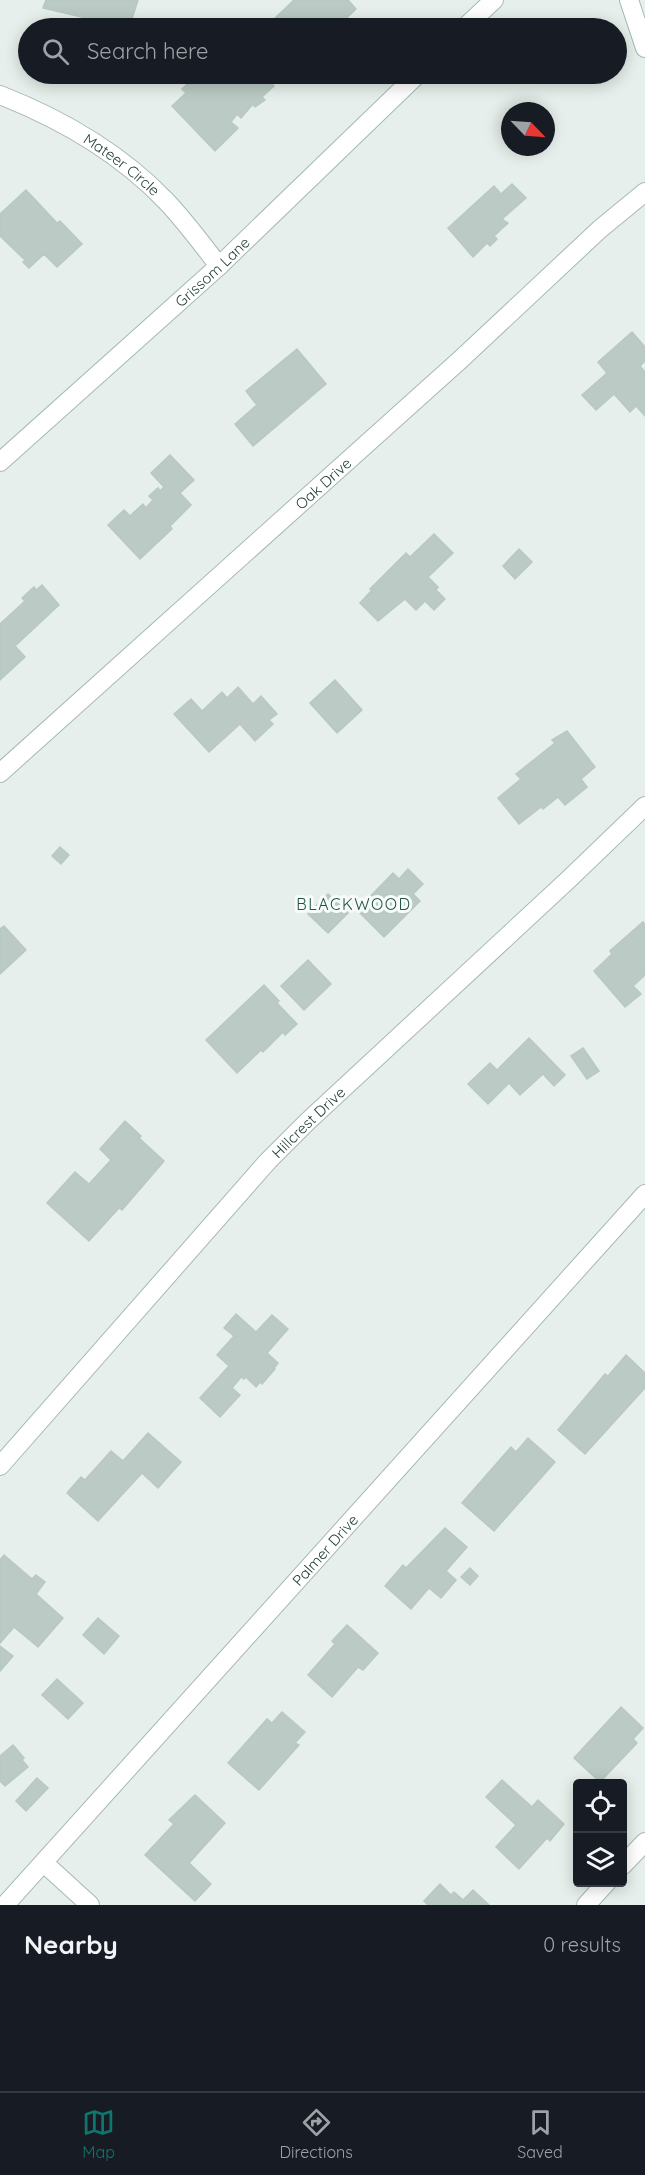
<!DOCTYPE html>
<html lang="en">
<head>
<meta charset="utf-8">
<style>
	:root { --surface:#171b24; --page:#20242c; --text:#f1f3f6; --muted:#9ea1a6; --line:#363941; --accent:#0f766e }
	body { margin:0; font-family:Quicksand,sans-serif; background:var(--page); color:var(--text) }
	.controls { position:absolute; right:18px; bottom:18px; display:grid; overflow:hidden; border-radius:6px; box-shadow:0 3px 15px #0003 }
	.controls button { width:54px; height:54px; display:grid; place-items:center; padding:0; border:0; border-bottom:2px solid var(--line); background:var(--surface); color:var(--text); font:30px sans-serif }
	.compass { position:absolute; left:501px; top:102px; width:54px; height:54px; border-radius:50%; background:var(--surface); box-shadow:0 3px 15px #0003; rotate:115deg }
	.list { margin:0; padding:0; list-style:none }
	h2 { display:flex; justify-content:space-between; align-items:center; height:78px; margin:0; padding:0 24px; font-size:26px }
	h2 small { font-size:20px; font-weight:400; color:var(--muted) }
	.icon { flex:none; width:33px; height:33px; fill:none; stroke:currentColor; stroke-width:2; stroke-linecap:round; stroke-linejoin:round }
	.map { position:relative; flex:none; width:645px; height:1905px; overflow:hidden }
	.search { position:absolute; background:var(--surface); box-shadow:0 3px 15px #0003; left:18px; right:18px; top:18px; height:66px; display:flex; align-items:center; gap:15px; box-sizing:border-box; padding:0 21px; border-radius:33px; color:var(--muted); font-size:22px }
	.sheet { height:186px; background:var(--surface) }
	nav { display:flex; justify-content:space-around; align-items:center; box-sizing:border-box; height:84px; border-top:2px solid var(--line); background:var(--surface); font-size:16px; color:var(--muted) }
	nav a { display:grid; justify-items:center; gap:3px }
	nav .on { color:var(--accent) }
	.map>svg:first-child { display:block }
	.building { fill:#bbcac4; stroke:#b8c9c2; stroke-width:1.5 }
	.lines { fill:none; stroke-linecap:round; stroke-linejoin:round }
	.street-casing { stroke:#a8b8b2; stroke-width:20 }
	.secondary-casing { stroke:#a4bbb3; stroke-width:20 }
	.street { stroke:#fff; stroke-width:18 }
	.secondary { stroke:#fff; stroke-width:18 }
	.labels { text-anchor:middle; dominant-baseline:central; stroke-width:6; stroke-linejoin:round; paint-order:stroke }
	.street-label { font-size:15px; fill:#24423a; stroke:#f7fbf9 }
	.neighbourhood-label { font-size:16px; letter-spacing:1.5px; fill:#1f5548; stroke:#f7fbf9 }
</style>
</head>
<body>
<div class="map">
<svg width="645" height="1905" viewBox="0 0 645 1905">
	<rect width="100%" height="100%" fill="#e6efeb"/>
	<!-- building -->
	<g class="building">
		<polygon points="46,0 138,0 129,28 43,8"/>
		<polygon points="294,0 348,0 356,9 336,28 272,28 268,25"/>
		<polygon points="198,74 262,74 274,86 262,97 265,100 255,107 253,104 241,118 237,114 231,122 238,128 215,151 172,106 186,93 182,89"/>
		<polygon points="512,184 526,198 502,219 508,223 494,236 497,239 490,246 487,243 473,257 448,228 494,186 501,194"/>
		<polygon points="26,190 57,223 60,221 82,244 57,267 44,254 29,268 23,262 25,260 0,236 0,214"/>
		<polygon points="632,332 645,347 645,361 640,366 645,372 645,416 636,406 630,412 614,394 596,410 582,395 607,373 598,362"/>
		<polygon points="297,349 326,384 253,446 235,424 257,405 246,391"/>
		<polygon points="170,455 194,480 180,493 191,505 170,526 172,529 140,559 108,525 124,510 130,516 143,504 146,508 153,500 149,496 158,488 160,491 164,487 151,473"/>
		<polygon points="434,534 453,553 428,577 438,587 436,590 445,599 434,610 425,601 416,610 405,599 378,621 360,603 372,590 370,589 406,553 410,557"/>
		<polygon points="519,549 532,562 515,579 503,566"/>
		<polygon points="42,585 59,605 15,646 25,657 0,680 0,624 25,601 22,598 34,587 36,590"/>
		<polygon points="335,680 362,710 337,733 310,703"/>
		<polygon points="238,687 253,704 261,696 277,714 269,720 273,724 255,741 240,724 209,752 174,714 191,699 202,711 222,692 227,698"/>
		<polygon points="567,731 595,767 581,779 587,787 565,805 558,797 543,809 541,807 519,824 498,798 521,779 516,774 555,743 552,740"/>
		<polygon points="60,847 69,855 61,864 52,856"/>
		<polygon points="408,869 423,884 413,894 420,901 384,937 357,910 393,873 399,879"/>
		<polygon points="328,894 348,913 328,933 308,914"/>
		<polygon points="643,922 645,925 645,975 633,986 641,994 625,1007 594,971 612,954 610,951"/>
		<polygon points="4,926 26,950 0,974 0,929"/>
		<polygon points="308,960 331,984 304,1010 281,986"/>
		<polygon points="264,985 279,1001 277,1003 297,1024 285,1035 283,1032 263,1052 261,1050 237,1073 206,1040"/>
		<polygon points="529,1038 565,1075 554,1086 543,1074 520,1095 509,1083 488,1104 468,1084 490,1063 497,1070"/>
		<polygon points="583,1048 599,1071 587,1079 571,1056"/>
		<polygon points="125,1121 141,1136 139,1138 164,1161 122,1210 119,1208 89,1241 47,1203 75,1172 89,1184 111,1160 100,1149"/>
		<polygon points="236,1314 256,1332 272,1315 288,1329 267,1353 278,1363 274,1368 275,1369 262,1384 260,1382 256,1387 246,1377 244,1379 241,1377 232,1388 240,1395 220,1417 200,1398 229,1366 217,1355 234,1336 224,1328"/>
		<polygon points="626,1355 645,1373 645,1388 585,1454 558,1430 605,1374 608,1376"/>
		<polygon points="148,1433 181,1462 158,1488 142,1473 98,1521 67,1493 81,1477 85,1480 111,1451 123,1461"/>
		<polygon points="528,1438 555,1462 494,1531 462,1503 511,1447 516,1452"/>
		<polygon points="445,1528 467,1547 446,1571 456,1580 441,1598 429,1588 411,1609 385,1586 403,1565 406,1568"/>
		<polygon points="4,1555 32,1579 36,1575 45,1582 36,1594 63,1618 38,1647 14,1627 0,1643 0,1560"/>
		<polygon points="470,1568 478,1576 470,1585 461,1577"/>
		<polygon points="98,1618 119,1636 104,1654 83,1635"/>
		<polygon points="347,1625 378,1653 363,1670 358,1667 332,1697 308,1675 335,1644 332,1641"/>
		<polygon points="0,1646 13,1656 0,1671"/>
		<polygon points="57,1679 83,1703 68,1719 42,1695"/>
		<polygon points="621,1707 643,1728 633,1739 637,1743 600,1782 574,1758"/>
		<polygon points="282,1712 305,1732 295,1743 299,1745 259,1790 228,1763 267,1719 272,1723"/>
		<polygon points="13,1745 24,1758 22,1760 28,1767 5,1786 0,1781 0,1756"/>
		<polygon points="37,1778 48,1788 26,1811 16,1801"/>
		<polygon points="502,1780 532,1807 538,1800 564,1824 550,1841 547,1838 519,1869 496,1847 516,1825 486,1797"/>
		<polygon points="195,1795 225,1823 189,1863 211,1884 195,1901 145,1855 174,1824 169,1820"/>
		<polygon points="440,1884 451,1895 454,1892 463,1900 473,1890 489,1905 428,1905 424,1901"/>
	</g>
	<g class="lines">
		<!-- street casing -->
		<g class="street-casing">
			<g id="street">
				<path id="s1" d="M0,95C61,119 120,153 166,201C185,221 202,244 219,266"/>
				<path id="s2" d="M0,773L460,360L600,229L645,192"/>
				<path id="s3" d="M0,1466L268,1161L307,1122L568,880L645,806"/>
				<polyline points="44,1863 90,1905"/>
				<polyline points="622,1866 645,1842"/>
				<path id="s4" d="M5,1905L645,1194"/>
				<polyline points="586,1905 607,1882"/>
			</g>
		</g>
		<!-- secondary casing -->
		<g class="secondary-casing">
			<g id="secondary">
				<polyline points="629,0 645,48"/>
				<polyline points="464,28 494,0"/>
				<path id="s5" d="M0,462L219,266L418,74"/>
			</g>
		</g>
		<!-- street -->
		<use href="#street" class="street"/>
		<!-- secondary -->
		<use href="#secondary" class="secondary"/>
	</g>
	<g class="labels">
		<!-- street labels -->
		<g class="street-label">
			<text stroke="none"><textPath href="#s1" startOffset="141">Mateer Circle</textPath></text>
			<text stroke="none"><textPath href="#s5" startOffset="285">Grissom Lane</textPath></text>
			<text stroke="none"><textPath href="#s2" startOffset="434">Oak Drive</textPath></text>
			<text stroke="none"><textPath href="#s3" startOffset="462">Hillcrest Drive</textPath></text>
			<text stroke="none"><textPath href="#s4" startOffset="478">Palmer Drive</textPath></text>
		</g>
		<!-- neighbourhood labels -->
		<g class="neighbourhood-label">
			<text x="354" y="904">BLACKWOOD</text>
		</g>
	</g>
</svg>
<div class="controls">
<button><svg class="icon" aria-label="locate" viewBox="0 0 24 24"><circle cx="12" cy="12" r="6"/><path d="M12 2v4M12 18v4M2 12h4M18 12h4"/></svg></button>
<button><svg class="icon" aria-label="layers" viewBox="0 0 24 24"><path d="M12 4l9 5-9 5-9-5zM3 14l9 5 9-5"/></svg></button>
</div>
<svg class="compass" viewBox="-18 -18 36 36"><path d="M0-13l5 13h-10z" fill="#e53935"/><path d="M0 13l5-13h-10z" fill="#9ea1a6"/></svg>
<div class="search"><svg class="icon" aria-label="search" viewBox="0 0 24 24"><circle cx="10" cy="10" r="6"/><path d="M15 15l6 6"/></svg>Search here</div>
</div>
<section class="sheet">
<h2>Nearby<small>0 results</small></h2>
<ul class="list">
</ul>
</section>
<nav>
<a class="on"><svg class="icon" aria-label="map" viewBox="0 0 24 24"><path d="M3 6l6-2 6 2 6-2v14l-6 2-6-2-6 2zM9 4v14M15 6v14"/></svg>Map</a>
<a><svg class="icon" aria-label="directions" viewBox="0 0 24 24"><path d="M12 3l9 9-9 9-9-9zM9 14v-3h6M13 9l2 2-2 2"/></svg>Directions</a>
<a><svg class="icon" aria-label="saved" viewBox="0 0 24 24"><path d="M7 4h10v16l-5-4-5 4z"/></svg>Saved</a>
</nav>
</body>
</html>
